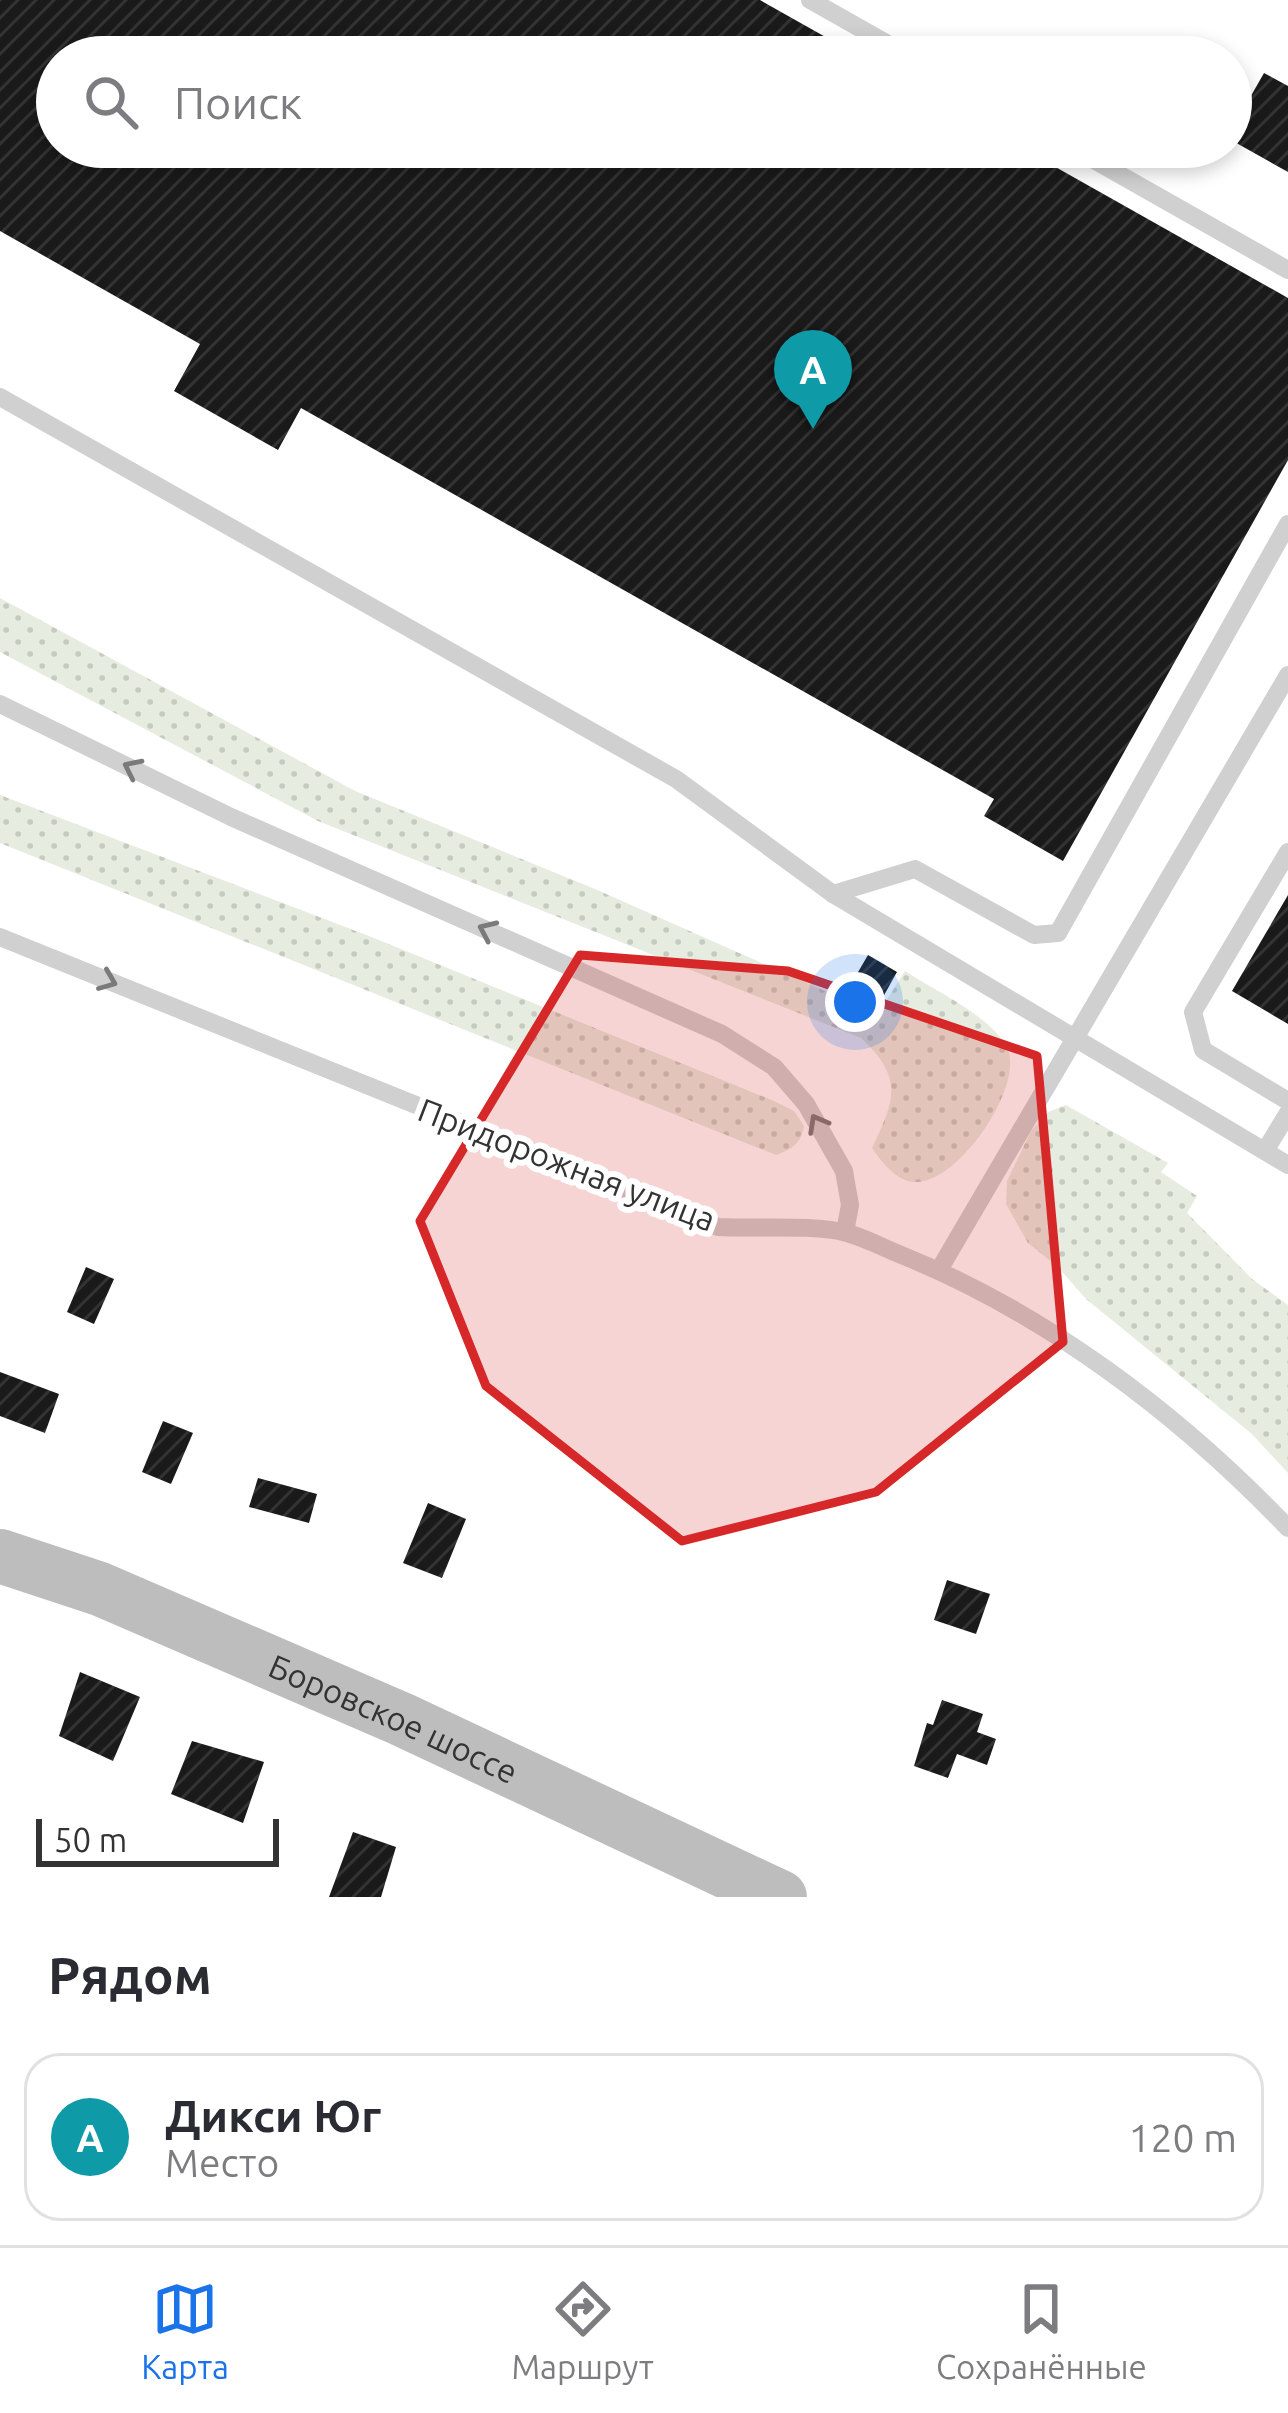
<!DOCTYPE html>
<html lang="ru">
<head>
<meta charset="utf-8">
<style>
	:root { --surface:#fff; --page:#f7f7f7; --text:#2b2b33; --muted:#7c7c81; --line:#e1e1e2; --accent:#1a73e8 }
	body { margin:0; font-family:Ubuntu,sans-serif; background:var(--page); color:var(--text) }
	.scale { position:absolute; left:36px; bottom:30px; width:243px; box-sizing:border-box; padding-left:12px; border:6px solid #333; border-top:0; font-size:33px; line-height:42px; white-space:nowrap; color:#333; -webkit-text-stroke:9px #fff; paint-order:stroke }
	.you { position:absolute; left:855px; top:1002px; width:42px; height:42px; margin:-30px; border:9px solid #fff; border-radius:50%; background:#1a73e8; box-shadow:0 0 0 18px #1a73e833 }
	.badge { display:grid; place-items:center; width:78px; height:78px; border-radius:50%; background:var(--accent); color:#fff; font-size:39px; font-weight:700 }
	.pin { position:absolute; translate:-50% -99px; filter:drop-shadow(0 3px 6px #0008) }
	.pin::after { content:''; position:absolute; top:63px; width:42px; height:36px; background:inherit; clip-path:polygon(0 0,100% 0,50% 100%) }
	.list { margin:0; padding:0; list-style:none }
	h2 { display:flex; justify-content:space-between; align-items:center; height:156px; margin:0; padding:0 48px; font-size:51px }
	h2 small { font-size:39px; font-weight:400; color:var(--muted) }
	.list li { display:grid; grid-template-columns:78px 1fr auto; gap:36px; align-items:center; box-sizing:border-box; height:168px; margin:0 24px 24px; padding:0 24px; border:3px solid var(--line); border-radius:36px }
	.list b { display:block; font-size:45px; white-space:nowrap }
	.list p { margin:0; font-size:39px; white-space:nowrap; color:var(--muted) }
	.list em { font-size:39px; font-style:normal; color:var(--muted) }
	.icon { flex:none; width:66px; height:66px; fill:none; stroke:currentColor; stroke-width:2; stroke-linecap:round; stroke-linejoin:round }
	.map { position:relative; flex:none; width:1288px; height:1897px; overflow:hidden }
	.search { position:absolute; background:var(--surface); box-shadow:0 6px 18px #0003; left:36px; right:36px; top:36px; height:132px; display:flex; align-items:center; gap:30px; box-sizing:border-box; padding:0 42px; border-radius:66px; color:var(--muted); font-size:45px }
	.sheet { height:348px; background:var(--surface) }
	nav { display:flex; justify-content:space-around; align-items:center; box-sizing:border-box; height:168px; border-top:3px solid var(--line); background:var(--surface); font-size:33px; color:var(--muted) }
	nav a { display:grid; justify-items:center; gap:6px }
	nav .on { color:var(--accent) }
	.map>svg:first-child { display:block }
	.grass { fill:url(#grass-dots) }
	.building { fill:url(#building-hatch) }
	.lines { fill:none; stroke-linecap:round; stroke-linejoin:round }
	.service { stroke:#d0d0d0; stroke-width:18 }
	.secondary { stroke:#bdbdbd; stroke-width:54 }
	.oneway { stroke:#7a7a7a }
	.marked { fill:#d62828; fill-opacity:0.2; stroke:#d62828; stroke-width:9; stroke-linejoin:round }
	.labels { text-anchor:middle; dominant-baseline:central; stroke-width:12; stroke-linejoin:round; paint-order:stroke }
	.street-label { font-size:33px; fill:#333; stroke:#fff }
</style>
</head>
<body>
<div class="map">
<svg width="1288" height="1897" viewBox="0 0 1288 1897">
	<defs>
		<pattern id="grass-dots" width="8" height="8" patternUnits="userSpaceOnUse" patternTransform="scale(3)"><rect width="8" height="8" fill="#e6ecdf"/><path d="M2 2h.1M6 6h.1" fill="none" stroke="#c6cbc0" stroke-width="1.8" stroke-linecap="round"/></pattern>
		<pattern id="building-hatch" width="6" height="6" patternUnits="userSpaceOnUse" patternTransform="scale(3)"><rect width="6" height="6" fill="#1a1a1a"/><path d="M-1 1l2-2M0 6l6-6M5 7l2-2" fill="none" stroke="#333"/></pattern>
	</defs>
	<rect width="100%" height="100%" fill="#fff"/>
	<!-- grass -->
	<g class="grass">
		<path d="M0,598L355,791L595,889L825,991L847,988L883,1006L905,971C933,990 994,1017 1008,1050C1024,1090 949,1198 905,1180C891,1174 880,1160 872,1148C895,1100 904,1078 861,1038L318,821L0,652Z"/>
		<path d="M0,795L369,936L774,1101L794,1111L804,1126C801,1144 792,1149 776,1155L0,843Z"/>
		<polygon points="1066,1105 1168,1163 1161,1172 1197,1196 1187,1213 1252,1279 1288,1305 1288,1473 1252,1434 1086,1299 1057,1266 1028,1243 1006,1204 1007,1181 1031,1131 1048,1112"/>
	</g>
	<!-- building -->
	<g class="building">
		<polygon points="0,0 760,0 861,57 57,57 57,147 1020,147 1288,298 1288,460 1063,861 984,816 994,799 301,408 278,450 174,391 200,344 0,231"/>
		<polygon points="1264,73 1288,86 1288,172 1231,140 1231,131"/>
		<polygon points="1288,895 1288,1024 1232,991"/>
		<polygon points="868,955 897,972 883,997 854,979"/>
		<polygon points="86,1267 114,1279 94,1324 67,1312"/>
		<polygon points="0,1372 59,1394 45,1433 0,1416"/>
		<polygon points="163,1421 193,1433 171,1484 142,1472"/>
		<polygon points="258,1478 317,1494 309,1523 249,1507"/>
		<polygon points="428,1503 466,1519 442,1578 403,1563"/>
		<polygon points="947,1580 990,1594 976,1634 934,1620"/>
		<polygon points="80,1672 140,1697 113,1761 59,1736"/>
		<polygon points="942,1700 983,1714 977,1732 996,1739 987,1765 957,1754 948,1778 914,1766 927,1723 933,1725"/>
		<polygon points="192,1741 264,1762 243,1823 171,1794"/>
		<polygon points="353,1832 396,1847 381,1897 329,1897"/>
	</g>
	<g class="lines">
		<!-- service -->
		<g class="service">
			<polyline points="810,0 911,57"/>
			<polyline points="1071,147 1288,270"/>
			<polyline points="0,397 676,779 833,894 1288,1165"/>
			<polyline points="0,704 231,817 722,1034 774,1067 806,1104 844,1171 850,1205 845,1232"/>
			<polyline points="1288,852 1193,1012 1203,1050 1288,1101"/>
			<polyline points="833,894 915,869 1034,935 1058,933 1288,524"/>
			<path d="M0,937L718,1227C754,1229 815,1224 847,1233C865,1238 882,1247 899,1254C1046,1313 1179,1414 1288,1528"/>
			<polyline points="1265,1151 1288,1113"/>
			<polyline points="939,1270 1288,675"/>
		</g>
		<!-- secondary -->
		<path class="secondary" id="s1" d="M0,1556L100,1589L401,1719L780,1897"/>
	</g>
	<!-- one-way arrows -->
	<defs><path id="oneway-chevron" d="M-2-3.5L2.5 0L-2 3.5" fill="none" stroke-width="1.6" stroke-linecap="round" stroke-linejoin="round" transform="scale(3)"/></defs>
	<g class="oneway">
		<use href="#oneway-chevron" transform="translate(132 768) rotate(-154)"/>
		<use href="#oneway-chevron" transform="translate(487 930) rotate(-156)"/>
		<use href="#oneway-chevron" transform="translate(108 981) rotate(22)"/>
		<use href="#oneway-chevron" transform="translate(817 1123) rotate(-119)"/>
	</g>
	<!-- marked area -->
	<path class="marked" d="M580,955L788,971L1037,1056L1063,1342L876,1492L682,1541L486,1386L420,1221Z"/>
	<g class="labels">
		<!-- street labels -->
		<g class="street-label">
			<text transform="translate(567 1164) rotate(21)">Придорожная улица</text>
			<text stroke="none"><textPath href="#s1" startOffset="426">Боровское шоссе</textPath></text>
		</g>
	</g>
</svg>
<div class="scale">50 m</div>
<div class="you"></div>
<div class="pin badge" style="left:813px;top:429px;background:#0f9aa8">A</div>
<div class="search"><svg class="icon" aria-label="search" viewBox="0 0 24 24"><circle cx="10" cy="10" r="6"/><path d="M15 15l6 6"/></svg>Поиск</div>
</div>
<section class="sheet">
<h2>Рядом<small></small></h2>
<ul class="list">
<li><span class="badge" style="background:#0f9aa8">A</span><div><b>Дикси Юг</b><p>Место</p></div><em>120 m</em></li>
</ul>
</section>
<nav>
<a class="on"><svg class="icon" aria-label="map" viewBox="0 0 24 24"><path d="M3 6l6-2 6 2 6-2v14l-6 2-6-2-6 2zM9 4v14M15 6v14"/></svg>Карта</a>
<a><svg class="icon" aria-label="directions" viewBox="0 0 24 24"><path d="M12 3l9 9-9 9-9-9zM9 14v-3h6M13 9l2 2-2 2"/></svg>Маршрут</a>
<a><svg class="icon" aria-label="saved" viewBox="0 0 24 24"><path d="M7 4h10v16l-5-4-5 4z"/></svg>Сохранённые</a>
</nav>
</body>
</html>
